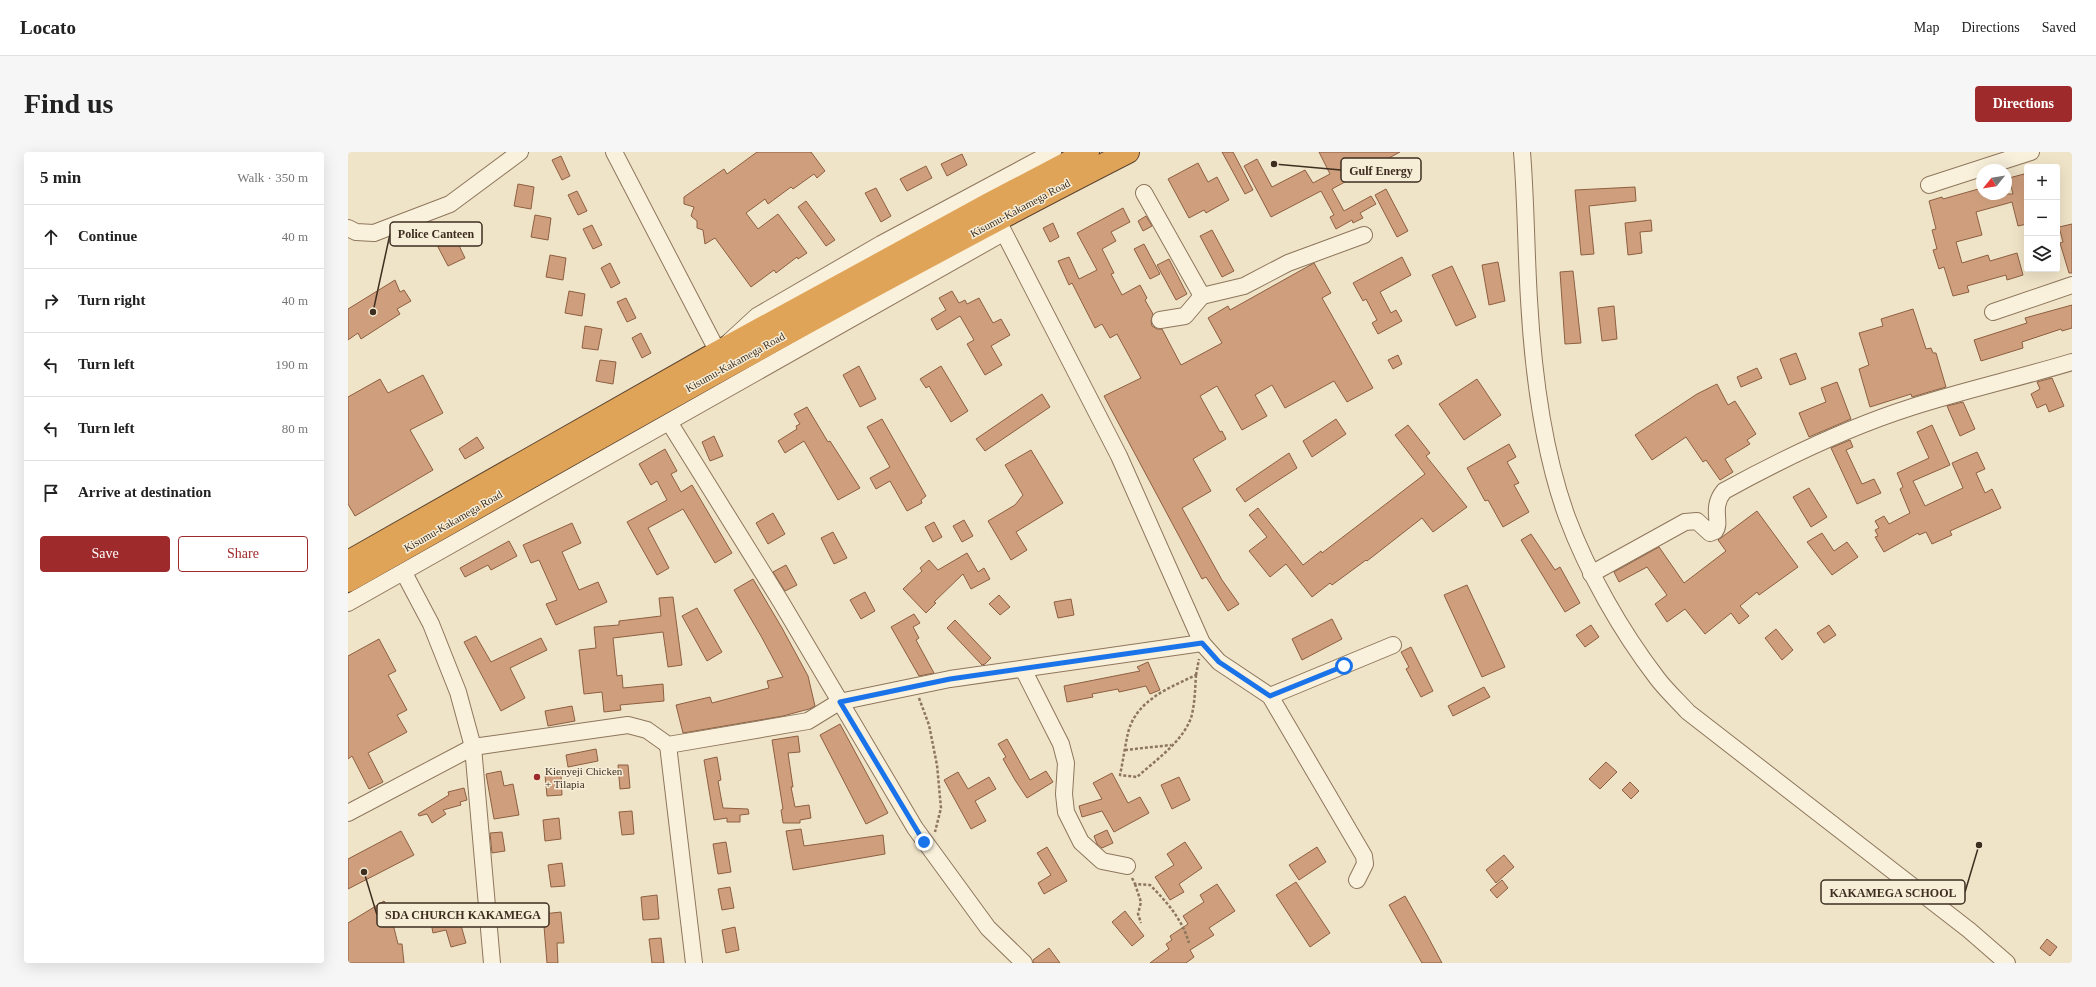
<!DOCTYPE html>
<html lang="en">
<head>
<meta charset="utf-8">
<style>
	:root { --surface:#fff; --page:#f6f6f6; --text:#222; --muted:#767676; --line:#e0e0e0; --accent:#9e2a2b }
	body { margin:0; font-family:Georgia,serif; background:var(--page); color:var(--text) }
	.controls { position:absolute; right:12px; top:12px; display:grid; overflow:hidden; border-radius:4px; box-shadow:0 4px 16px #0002 }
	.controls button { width:36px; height:36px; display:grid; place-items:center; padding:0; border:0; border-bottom:1px solid var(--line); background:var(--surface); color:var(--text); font:20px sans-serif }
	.compass { position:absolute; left:1628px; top:12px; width:36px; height:36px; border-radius:50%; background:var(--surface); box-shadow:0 4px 16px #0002; rotate:240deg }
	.stop { position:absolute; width:12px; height:12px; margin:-9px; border:3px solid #1a73e8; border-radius:50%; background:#fff }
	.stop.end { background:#1a73e8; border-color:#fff; box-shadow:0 1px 4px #0008 }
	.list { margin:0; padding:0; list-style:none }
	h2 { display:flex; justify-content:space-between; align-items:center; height:52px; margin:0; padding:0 16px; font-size:17px }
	h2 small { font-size:13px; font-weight:400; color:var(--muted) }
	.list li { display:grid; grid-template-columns:26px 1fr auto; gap:12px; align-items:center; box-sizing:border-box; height:64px; padding:0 16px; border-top:1px solid var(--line) }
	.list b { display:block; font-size:15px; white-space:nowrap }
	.list em { font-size:13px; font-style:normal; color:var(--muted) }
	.actions { display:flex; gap:8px; padding:12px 16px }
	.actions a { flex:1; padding:9px 0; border:1px solid var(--accent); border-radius:4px; text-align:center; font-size:14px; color:var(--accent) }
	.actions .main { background:var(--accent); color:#fff }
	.icon { flex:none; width:22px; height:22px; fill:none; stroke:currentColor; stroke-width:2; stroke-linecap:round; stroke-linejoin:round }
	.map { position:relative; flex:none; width:1724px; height:811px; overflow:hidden; border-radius:4px }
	header { display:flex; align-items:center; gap:24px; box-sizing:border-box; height:56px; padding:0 20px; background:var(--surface); border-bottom:1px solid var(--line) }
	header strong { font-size:19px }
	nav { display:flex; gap:22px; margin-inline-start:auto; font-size:14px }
	.intro { display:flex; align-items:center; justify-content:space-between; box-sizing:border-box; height:96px; padding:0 24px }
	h1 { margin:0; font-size:28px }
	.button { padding:10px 18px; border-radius:4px; background:var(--accent); color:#fff; font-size:14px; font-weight:700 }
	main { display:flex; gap:24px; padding:0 24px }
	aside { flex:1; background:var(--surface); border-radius:4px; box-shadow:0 4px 16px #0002 }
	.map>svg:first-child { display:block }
	.building { fill:#cf9f7d; stroke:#8d5f41 }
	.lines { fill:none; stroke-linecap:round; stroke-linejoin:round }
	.minor-casing { stroke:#8d765c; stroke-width:18 }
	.highway-casing { stroke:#5b4430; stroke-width:24 }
	.path { stroke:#8d765c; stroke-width:2.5; stroke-dasharray:3 2; stroke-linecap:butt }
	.minor { stroke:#faf1dc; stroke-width:16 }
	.highway { stroke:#e0a458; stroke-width:22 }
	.route { stroke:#1a73e8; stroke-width:5 }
	.poi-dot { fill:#9e2a2b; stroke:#f7eed8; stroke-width:1.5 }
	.labels { text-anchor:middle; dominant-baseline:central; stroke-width:3; stroke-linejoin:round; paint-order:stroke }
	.street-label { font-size:11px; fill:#3d2e20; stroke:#f7eed8 }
	.poi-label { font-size:11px; fill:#3d2e20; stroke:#f7eed8; text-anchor:start }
	.leader { fill:none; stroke:#3d2e20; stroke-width:1.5 }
	.callout-dot { fill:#3d2e20; stroke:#f7eed8; stroke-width:1.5 }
	.callout { fill:#f7eed8; stroke:#3d2e20; stroke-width:1.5 }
	.callout-label { font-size:12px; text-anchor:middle; font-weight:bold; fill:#3d2e20 }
</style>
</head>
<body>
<header>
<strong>Locato</strong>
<nav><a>Map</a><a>Directions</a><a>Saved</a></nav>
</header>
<div class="intro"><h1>Find us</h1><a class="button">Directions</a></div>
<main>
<aside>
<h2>5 min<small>Walk · 350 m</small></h2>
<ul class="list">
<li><svg class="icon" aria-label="ahead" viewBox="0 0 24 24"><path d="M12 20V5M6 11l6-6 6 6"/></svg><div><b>Continue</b></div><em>40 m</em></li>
<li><svg class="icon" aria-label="right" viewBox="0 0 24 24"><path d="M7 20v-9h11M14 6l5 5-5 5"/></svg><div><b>Turn right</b></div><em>40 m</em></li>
<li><svg class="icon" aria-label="left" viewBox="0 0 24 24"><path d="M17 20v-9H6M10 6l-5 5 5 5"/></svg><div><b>Turn left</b></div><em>190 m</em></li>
<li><svg class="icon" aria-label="left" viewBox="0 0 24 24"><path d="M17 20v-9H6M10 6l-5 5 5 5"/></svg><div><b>Turn left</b></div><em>80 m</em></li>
<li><svg class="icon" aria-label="arrive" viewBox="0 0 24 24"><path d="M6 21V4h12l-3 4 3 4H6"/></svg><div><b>Arrive at destination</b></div></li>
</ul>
<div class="actions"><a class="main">Save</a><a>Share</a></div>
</aside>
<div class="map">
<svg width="1724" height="811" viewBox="0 0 1724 811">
	<rect width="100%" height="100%" fill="#f0e4c8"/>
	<!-- building -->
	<g class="building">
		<polygon points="409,0 463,0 477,19 469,26 466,22 445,37 443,35 420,52 417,47 398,61 410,77 430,62 459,101 450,107 449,105 428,121 426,118 403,135 367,86 357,92 355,78 349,76 349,69 343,64 346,55 336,52 336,45 376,17 379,22"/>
		<polygon points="874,0 885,0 905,38 897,42"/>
		<polygon points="971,0 1052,0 984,37 996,59 1023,44 1028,52 1012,61 1015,66 1005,71 1004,68 988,77 982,65 986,63 973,39 923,65 896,14 909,7 924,35 957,18 965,31 982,22"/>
		<polygon points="614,2 619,13 599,24 593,12"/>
		<polygon points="213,4 222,24 214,28 204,8"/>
		<polygon points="850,11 860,30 869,25 881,48 858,61 856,58 841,66 820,27"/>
		<polygon points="578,14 584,26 559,39 552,27"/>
		<polygon points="1676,22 1679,33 1679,72 1670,74 1664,50 1628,60 1634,83 1608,90 1614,111 1640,103 1642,109 1669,101 1675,123 1659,128 1658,123 1619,134 1621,140 1605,144 1596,115 1591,117 1585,98 1589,97 1584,78 1588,77 1581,49 1594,45 1595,47 1634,36 1634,42 1665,42 1661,26"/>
		<polygon points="170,32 186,35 183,57 166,54"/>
		<polygon points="1287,35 1288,49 1241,54 1246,102 1233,103 1227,38"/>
		<polygon points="528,36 543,64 533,70 517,41"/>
		<polygon points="1038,37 1060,79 1049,85 1027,43"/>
		<polygon points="229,39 239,59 230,63 220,43"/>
		<polygon points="458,49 487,88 478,94 450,55"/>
		<polygon points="775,56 782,70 763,80 768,89 754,97 766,121 763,122 774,143 792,133 799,146 797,148 805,162 803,169 804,174 809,177 814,177 833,213 874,191 860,166 880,154 882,158 966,111 983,141 974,146 1025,236 999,250 986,229 937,256 924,233 907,243 919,264 894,278 869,234 852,244 872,280 874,279 878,287 845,307 863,339 834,356 874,428 891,452 880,459 858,425 854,427 756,244 793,226 769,182 762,186 754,172 747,176 724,131 721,133 710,109 721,105 731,127 749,118 729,81"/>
		<polygon points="187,63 203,66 200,88 183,85"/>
		<polygon points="798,64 804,74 795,79 790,69"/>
		<polygon points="1303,68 1304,79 1292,80 1294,101 1280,103 1277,71"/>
		<polygon points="705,71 711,85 702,90 695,76"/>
		<polygon points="1724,72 1724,121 1721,121 1712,91 1715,90 1711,75"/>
		<polygon points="244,73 254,93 245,97 235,77"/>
		<polygon points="864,78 886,119 874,125 852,84"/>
		<polygon points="104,79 117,106 100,114 90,95"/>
		<polygon points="796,92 812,122 802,127 786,97"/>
		<polygon points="202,103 218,106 215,128 198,125"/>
		<polygon points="1054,105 1063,123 1032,140 1043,161 1048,158 1054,169 1030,182 1024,171 1029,168 1018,147 1015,149 1005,131"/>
		<polygon points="821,107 839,142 828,148 809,113"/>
		<polygon points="1150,110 1157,149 1141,153 1134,113"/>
		<polygon points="262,111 272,131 263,136 253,116"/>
		<polygon points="1104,114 1128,165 1108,174 1084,123"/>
		<polygon points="1225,119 1233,191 1217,192 1212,120"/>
		<polygon points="47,128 52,140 56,138 63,149 49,157 52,162 13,187 10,181 0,188 0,157"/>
		<polygon points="221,139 237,142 234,164 217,161"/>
		<polygon points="604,139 611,151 617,148 619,152 631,146 645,171 653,167 662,183 643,194 654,213 637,223 619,192 626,188 612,164 589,178 583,167 598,158 591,146"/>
		<polygon points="278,146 288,166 279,170 269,150"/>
		<polygon points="1724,153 1724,176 1714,179 1713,177 1674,190 1675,196 1633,209 1626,188 1679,171 1677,166"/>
		<polygon points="1266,154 1269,187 1254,189 1250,156"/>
		<polygon points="1565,157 1578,197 1583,196 1585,201 1588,201 1598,235 1564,245 1563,242 1522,255 1511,217 1521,213 1511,181 1535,174 1533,167"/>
		<polygon points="237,174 254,177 250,198 234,196"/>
		<polygon points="293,181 303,201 294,206 284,186"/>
		<polygon points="1448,201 1458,227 1442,233 1432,207"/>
		<polygon points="1050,203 1054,212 1045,217 1040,208"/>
		<polygon points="252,208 268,210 265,232 248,229"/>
		<polygon points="511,214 528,247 512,255 495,223"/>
		<polygon points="593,214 620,259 603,270 581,234 578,236 572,227"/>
		<polygon points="1409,216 1414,226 1393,235 1389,225"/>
		<polygon points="75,223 95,261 62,278 85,318 7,364 0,352 0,245 32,227 40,241"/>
		<polygon points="1704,226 1716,254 1701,260 1698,252 1689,256 1683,242 1692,237 1689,230"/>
		<polygon points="1129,227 1153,263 1116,288 1091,252"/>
		<polygon points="1489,230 1503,267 1461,285 1451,261 1478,250 1473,236"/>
		<polygon points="1369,232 1380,253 1387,249 1408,282 1399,288 1402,292 1377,307 1385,320 1372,328 1358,308 1355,310 1338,285 1304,308 1287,283 1349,242"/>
		<polygon points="694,242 702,255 637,299 628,287"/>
		<polygon points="1615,250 1627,277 1612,284 1599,254"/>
		<polygon points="459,255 480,290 482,289 512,336 490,348 456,289 437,301 430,289 449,277 448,274 452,272 446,262"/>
		<polygon points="534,267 578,344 573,348 574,351 559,359 542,329 528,337 522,326 542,315 519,275"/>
		<polygon points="988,267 998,282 964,305 955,289"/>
		<polygon points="1060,273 1082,301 1078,304 1119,355 1085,380 1074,366 1019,409 1018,408 984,433 982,431 964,445 938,412 922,425 901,399 919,385 901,363 910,356 955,413 973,399 974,401 1077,322 1047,283"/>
		<polygon points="1584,273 1602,313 1565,329 1577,354 1615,336 1604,311 1629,300 1637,317 1628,321 1637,341 1644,337 1653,356 1602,379 1604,383 1584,392 1578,380 1571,383 1570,381 1536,400 1527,385 1530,384 1527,378 1531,376 1527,369 1536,364 1541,372 1562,361 1552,337 1555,335 1549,321 1581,306 1569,280"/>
		<polygon points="366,284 375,304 362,309 354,290"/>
		<polygon points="129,285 136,296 117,307 111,297"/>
		<polygon points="1502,288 1505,295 1498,298 1514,332 1526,327 1533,341 1509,352 1483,296"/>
		<polygon points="1161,292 1168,305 1159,310 1171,331 1166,333 1181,360 1155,375 1140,348 1137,349 1119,316"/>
		<polygon points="317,297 329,319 323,322 333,340 344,333 384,401 367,411 335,357 300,376 321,416 309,423 279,370 319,348 309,329 303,333 291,312"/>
		<polygon points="683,298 715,351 668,380 679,398 663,408 640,369 667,353 675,343 657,313"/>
		<polygon points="941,301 949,316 897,350 888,337"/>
		<polygon points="1461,336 1479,365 1463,375 1445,345"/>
		<polygon points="1409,359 1450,415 1411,443 1409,440 1392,454 1401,464 1391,472 1383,461 1357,482 1337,457 1319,470 1307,452 1319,443 1299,415 1271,430 1266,420 1311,395 1336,431 1378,399 1370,388"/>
		<polygon points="425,361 437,382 420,392 408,371"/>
		<polygon points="616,368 625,384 614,390 605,374"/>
		<polygon points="586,370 594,385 585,390 577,375"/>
		<polygon points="224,371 233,391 214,400 231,438 250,430 259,450 208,473 198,452 209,448 191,408 183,411 175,393"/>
		<polygon points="485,380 499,406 486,412 473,386"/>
		<polygon points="1474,381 1486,399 1499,390 1510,405 1484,423 1459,390"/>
		<polygon points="1183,382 1207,418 1212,415 1232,451 1217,460 1173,388"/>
		<polygon points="161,389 169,404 143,418 140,413 117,425 112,416"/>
		<polygon points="619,401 630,420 636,416 642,427 623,437 615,422 586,450 588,451 578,461 555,437 574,419 572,416 581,408 590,418"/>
		<polygon points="438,413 449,433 437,439 425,420"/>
		<polygon points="405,427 434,476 460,524 467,554 461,557 435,564 335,581 328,553 362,545 364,551 421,536 419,529 435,525 413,484 386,438"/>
		<polygon points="1119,433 1157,515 1134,525 1096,443"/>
		<polygon points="517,440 527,459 513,467 502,448"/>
		<polygon points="651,443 662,455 652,463 641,452"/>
		<polygon points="325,445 334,513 320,515 315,480 265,486 269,524 274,523 275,536 315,532 316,549 272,553 273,558 256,560 254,540 236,542 231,498 248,496 246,475 271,473 271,469 313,464 311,446"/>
		<polygon points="723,447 726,463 710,466 706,450"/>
		<polygon points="349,456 374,500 359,509 334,464"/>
		<polygon points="566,462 572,471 565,475 571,486 568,488 586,521 571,524 543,475"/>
		<polygon points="984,467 994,487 954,508 944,487"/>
		<polygon points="607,468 643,506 637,512 634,513 599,476"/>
		<polygon points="1243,473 1251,485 1237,495 1228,483"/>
		<polygon points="1481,473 1488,483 1476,491 1469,481"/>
		<polygon points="1428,477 1445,498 1434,508 1417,486"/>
		<polygon points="128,484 143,510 193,486 199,498 162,516 177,546 153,559 116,490"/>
		<polygon points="31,487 48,519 40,523 59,558 49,563 59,580 20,601 35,630 21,637 4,604 0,607 0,504"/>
		<polygon points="1063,495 1085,539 1073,545 1058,517 1061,515 1053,500"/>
		<polygon points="800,510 812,538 802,542 798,534 771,540 770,537 744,542 745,545 719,550 716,534 792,519 789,515"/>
		<polygon points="1136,535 1142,545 1105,564 1100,554"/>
		<polygon points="224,554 227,569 200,574 197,559"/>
		<polygon points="492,572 540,661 518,672 472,583"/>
		<polygon points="450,584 452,600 440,601 445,635 443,635 447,655 461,653 463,666 452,668 452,671 435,671 433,658 435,657 424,588"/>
		<polygon points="659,587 682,628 698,619 705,630 679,646 667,628 655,607 658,605 650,592"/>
		<polygon points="248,597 250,609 220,615 218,603"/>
		<polygon points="369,605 373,628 370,629 375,656 400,657 401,662 392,663 392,670 379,670 379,666 366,668 356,608"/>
		<polygon points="1258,610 1269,620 1252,637 1241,627"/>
		<polygon points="270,613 280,613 282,636 272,637"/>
		<polygon points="153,619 156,634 165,632 171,663 146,667 138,622"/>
		<polygon points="610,620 620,637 641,625 648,637 627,649 638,669 623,677 596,628"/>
		<polygon points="764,621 780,651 792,645 801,661 766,680 754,659 734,665 731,654 754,647 745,631"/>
		<polygon points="213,622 214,643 199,644 197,623"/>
		<polygon points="831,625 842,648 824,657 813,633"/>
		<polygon points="1282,630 1291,639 1283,647 1274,638"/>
		<polygon points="116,636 119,648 112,650 113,653 95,658 98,662 84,671 79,662 71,664 70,662 101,643 100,640"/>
		<polygon points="284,659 286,682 274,683 271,660"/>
		<polygon points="211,666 213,687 197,689 195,668"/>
		<polygon points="453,677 456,694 535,683 537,702 445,718 438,679"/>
		<polygon points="759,678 765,691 754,696 749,692 746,684"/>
		<polygon points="53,679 66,703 0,737 0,707"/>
		<polygon points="154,680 157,699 144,701 142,681"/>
		<polygon points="378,690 383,720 370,722 365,692"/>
		<polygon points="837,690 854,716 831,732 836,740 822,748 807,725 826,713 819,702"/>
		<polygon points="699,695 719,729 696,742 690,731 703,723 689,701"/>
		<polygon points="969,695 978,710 951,728 941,713"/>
		<polygon points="1156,703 1166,715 1148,731 1138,718"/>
		<polygon points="214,711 217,734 203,735 200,713"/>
		<polygon points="1154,728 1160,736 1149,746 1142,738"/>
		<polygon points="948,730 982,781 962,795 928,743"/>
		<polygon points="869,732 887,759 861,776 866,783 842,798 846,805 838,811 802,811 821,797 818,792 824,788 822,784 840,772 835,764 856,750 852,743"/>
		<polygon points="382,735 386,756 374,758 370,737"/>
		<polygon points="309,743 311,767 295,768 293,745"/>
		<polygon points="1057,744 1079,783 1094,811 1074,811 1041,753"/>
		<polygon points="36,749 41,756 50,792 54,792 56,811 0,811 0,771"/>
		<polygon points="109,759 118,791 103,795 98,778 85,781 82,766"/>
		<polygon points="777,759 796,784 784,794 764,770"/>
		<polygon points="213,760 216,791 209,791 210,811 199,811 195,762"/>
		<polygon points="387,775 391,798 378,801 374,778"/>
		<polygon points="313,786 316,811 304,811 301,787"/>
		<polygon points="1699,787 1709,795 1702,804 1692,796"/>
		<polygon points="701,796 712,811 685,811 685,808"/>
	</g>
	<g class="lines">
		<!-- minor casing -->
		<g class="minor-casing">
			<g id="minor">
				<polyline points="266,0 370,200 409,164 533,92 705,0"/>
				<path d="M1174,0C1178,49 1178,99 1181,148C1185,219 1195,299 1219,365C1240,421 1273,479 1309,526C1318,538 1330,549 1340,560L1621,778L1659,811"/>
				<polyline points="1581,33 1683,0"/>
				<polyline points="796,41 854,144 896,134 940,111 1016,83"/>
				<polyline points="649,67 771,304 854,491 871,510 922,544 1016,704 1017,712 1009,728"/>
				<polyline points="0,76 8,80 26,81 102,52 172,0"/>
				<polyline points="1645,160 1724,133"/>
				<polyline points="812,168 837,164 854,144"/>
				<polyline points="321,270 433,450 567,676 640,776 676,811"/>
				<polyline points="56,421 83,472 110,540 125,595 144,811"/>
				<path d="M1243,422L1337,370L1349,369L1362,381L1367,379C1374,370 1362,356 1376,339C1436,306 1498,276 1564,255C1617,238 1671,226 1724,210"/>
				<polyline points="0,451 655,81"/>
				<polyline points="675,517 713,592 718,611 716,642 718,660 733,690 754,709 779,714"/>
				<polyline points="922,544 1045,493"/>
				<polyline points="320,593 346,811"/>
				<polyline points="0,661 125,595 280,573 299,578 320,593 460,569 491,550 602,527 854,491"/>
			</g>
		</g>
		<!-- highway casing -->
		<g class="highway-casing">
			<g id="highway">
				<polyline points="0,410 370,200 641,52 740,0"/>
				<path d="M0,429C258,282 516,135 780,0"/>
			</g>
		</g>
		<!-- path -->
		<g class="path">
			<path d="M848,523C847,537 847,552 843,566C834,590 808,608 789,625L772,623C775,609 777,594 780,581C788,548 821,536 848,523Z"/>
			<polyline points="848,523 851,507"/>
			<polyline points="571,546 581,573 589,613 593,656 587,680"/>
			<polyline points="777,598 823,593"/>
			<path d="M784,726L787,732L802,733C819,750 834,767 841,791"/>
			<polyline points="787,732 793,750 790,762 793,771"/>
		</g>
		<!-- minor -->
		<use href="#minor" class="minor"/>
		<!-- highway -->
		<use href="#highway" class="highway"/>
	</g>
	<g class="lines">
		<!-- route -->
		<polyline class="route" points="576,690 492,550 602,527 854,491 871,510 922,544 996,514"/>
	</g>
	<!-- markers -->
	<circle class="poi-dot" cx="189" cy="625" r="4"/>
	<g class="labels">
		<!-- street labels -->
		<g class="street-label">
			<text transform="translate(672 56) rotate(-28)">Kisumu-Kakamega Road</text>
			<text transform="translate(387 210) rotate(-29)">Kisumu-Kakamega Road</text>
			<text transform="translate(105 369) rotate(-30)">Kisumu-Kakamega Road</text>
		</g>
		<!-- poi labels -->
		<g class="poi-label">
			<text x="197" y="619">Kienyeji Chicken<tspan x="197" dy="13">+ Tilapia</tspan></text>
		</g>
	</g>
	<!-- callouts -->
	<path class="leader" d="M926 12L993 18M25 160L42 82M1631 693L1617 740M16 720L29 763"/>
	<g class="callout-dot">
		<circle cx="926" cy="12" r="4"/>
		<circle cx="25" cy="160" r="4"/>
		<circle cx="1631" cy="693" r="4"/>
		<circle cx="16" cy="720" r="4"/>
	</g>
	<g class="callout">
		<rect x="993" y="6" width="80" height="24" rx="4"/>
		<rect x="42" y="70" width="92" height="24" rx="4"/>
		<rect x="1473" y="728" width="144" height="24" rx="4"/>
		<rect x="29" y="751" width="172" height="24" rx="4"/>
	</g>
	<g class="callout-label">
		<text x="1033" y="23">Gulf Energy</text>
		<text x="88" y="86">Police Canteen</text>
		<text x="1545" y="745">KAKAMEGA SCHOOL</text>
		<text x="115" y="767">SDA CHURCH KAKAMEGA</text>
	</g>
</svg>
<div class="controls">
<button>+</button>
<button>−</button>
<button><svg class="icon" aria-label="layers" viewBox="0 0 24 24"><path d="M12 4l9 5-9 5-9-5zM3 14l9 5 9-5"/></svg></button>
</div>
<svg class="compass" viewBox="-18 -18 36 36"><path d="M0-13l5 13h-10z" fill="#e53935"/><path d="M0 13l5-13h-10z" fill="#767676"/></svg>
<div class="stop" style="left:996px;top:514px"></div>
<div class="stop end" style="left:576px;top:690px"></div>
</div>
</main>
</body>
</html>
